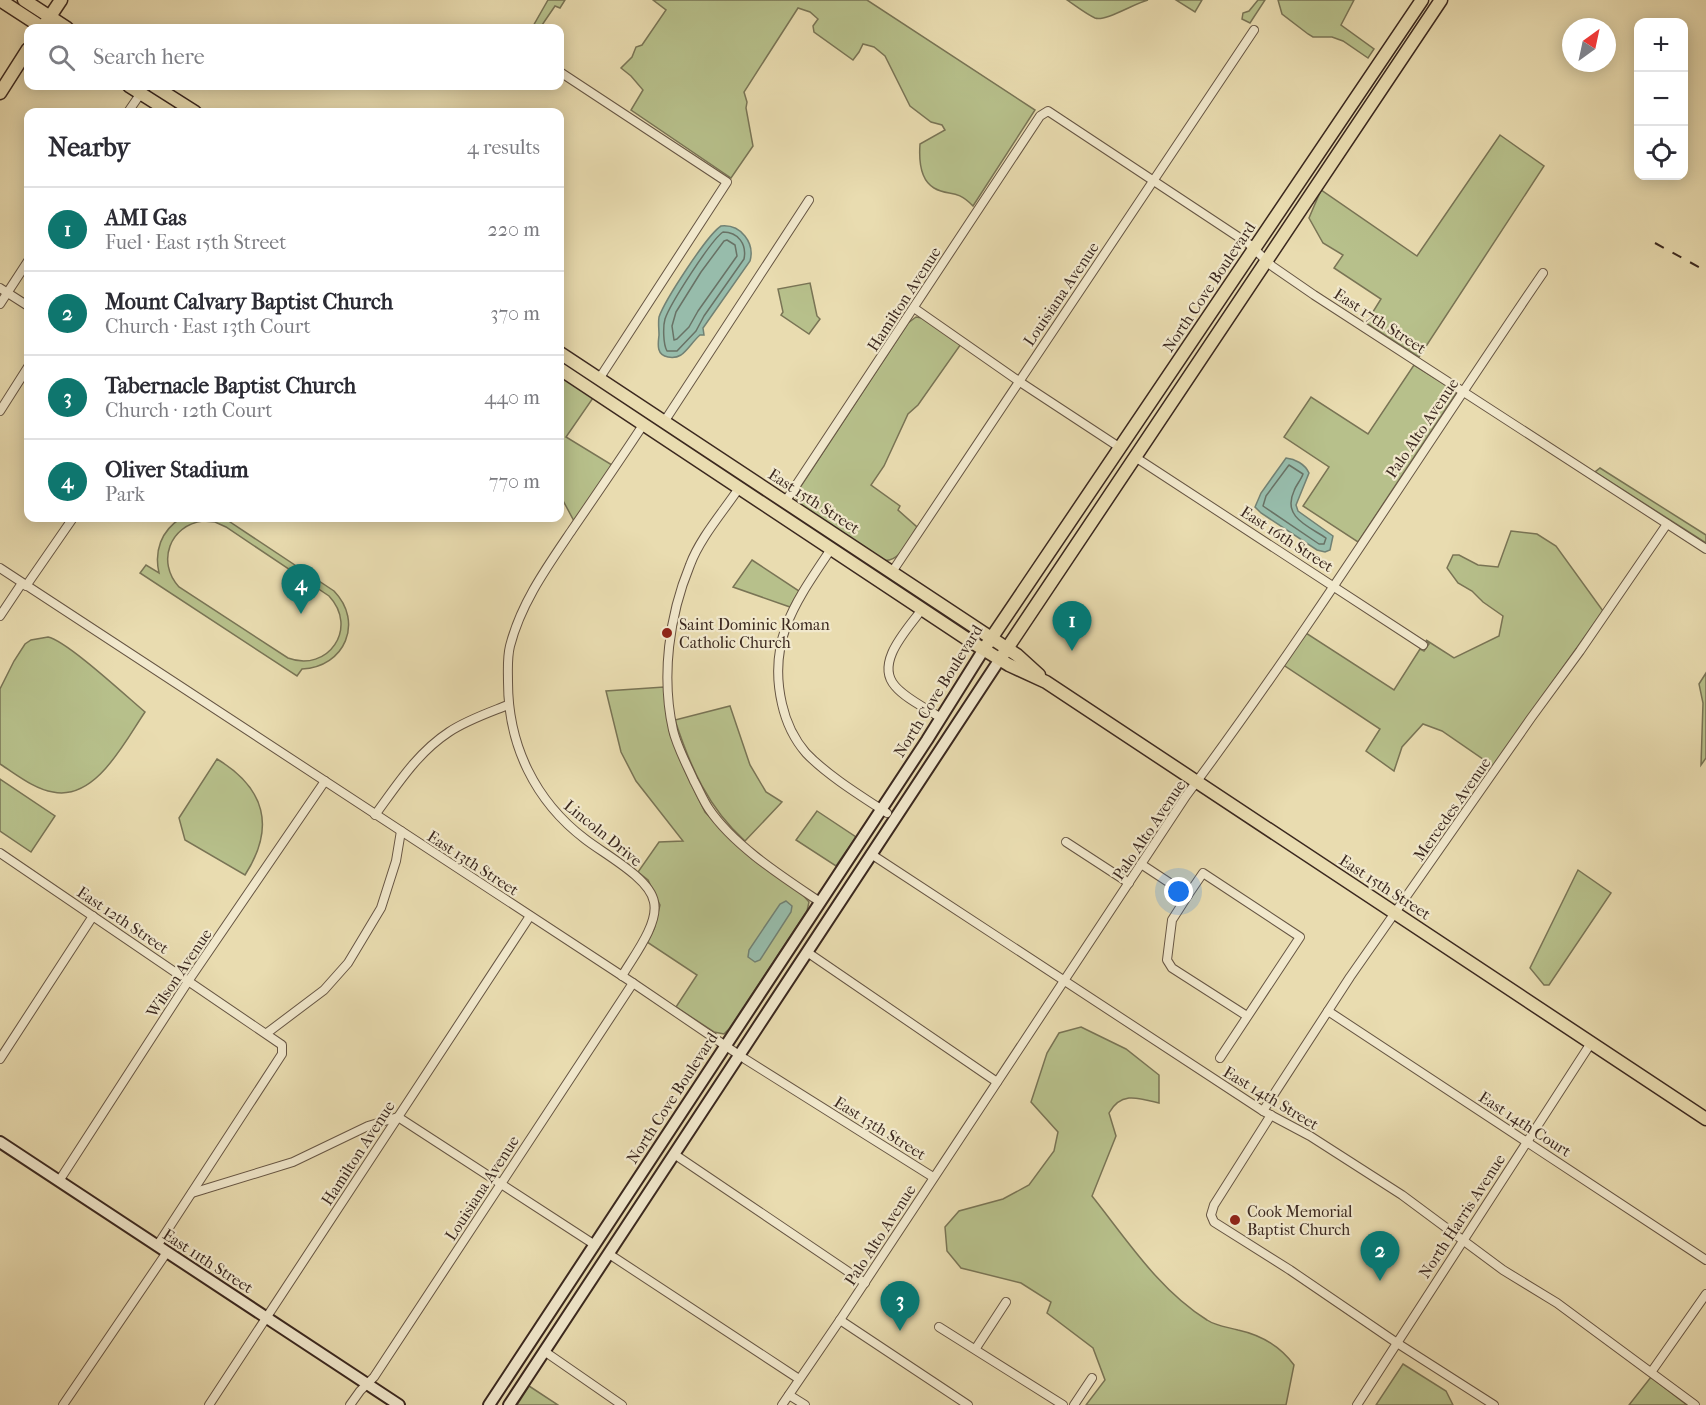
<!DOCTYPE html>
<html lang="en">
<head>
<meta charset="utf-8">
<style>
	:root { --surface:#fff; --page:#f2f2f3; --text:#2b2b33; --muted:#7c7c81; --line:#e1e1e2; --accent:#0f766e }
	body { margin:0; font-family:"IM FELL French Canon",serif; background:var(--page); color:var(--text) }
	.controls { position:absolute; right:18px; top:18px; display:grid; overflow:hidden; border-radius:12px; box-shadow:0 3px 15px #0003 }
	.controls button { width:54px; height:54px; display:grid; place-items:center; padding:0; border:0; border-bottom:2px solid var(--line); background:var(--surface); color:var(--text); font:30px sans-serif }
	.compass { position:absolute; left:1562px; top:18px; width:54px; height:54px; border-radius:50%; background:var(--surface); box-shadow:0 3px 15px #0003; rotate:33deg }
	.you { position:absolute; left:1179px; top:892px; width:21px; height:21px; margin:-15px; border:4px solid #fff; border-radius:50%; background:#1a73e8; box-shadow:0 0 0 9px #1a73e833 }
	.badge { display:grid; place-items:center; width:39px; height:39px; border-radius:50%; background:var(--accent); color:#fff; font-size:20px; font-weight:700 }
	.pin { position:absolute; translate:-50% -50px; filter:drop-shadow(0 2px 3px #0008) }
	.pin::after { content:''; position:absolute; top:32px; width:21px; height:18px; background:inherit; clip-path:polygon(0 0,100% 0,50% 100%) }
	.list { margin:0; padding:0; list-style:none }
	h2 { display:flex; justify-content:space-between; align-items:center; height:78px; margin:0; padding:0 24px; font-size:26px }
	h2 small { font-size:20px; font-weight:400; color:var(--muted) }
	.list li { display:grid; grid-template-columns:39px 1fr auto; gap:18px; align-items:center; box-sizing:border-box; height:84px; padding:0 24px; border-top:2px solid var(--line) }
	.list b { display:block; font-size:22px; white-space:nowrap }
	.list p { margin:0; font-size:20px; white-space:nowrap; color:var(--muted) }
	.list em { font-size:20px; font-style:normal; color:var(--muted) }
	.icon { flex:none; width:33px; height:33px; fill:none; stroke:currentColor; stroke-width:2; stroke-linecap:round; stroke-linejoin:round }
	.map { position:relative; flex:none; width:1706px; height:1405px; overflow:hidden }
	.search { position:absolute; background:var(--surface); box-shadow:0 3px 15px #0003; left:24px; top:24px; width:540px; height:66px; display:flex; align-items:center; gap:15px; box-sizing:border-box; padding:0 21px; border-radius:12px; color:var(--muted); font-size:22px }
	.panel { position:absolute; background:var(--surface); box-shadow:0 3px 15px #0003; left:24px; top:108px; width:540px; height:414px; border-radius:12px }
	.map>svg:first-child { display:block }
	.green { fill:#b7c08b; stroke:#797455; stroke-width:1.5; fill-rule:evenodd }
	.water { fill:#97bcab; stroke:#728173; stroke-width:1.5 }
	.lines { fill:none; stroke-linecap:round; stroke-linejoin:round }
	.shore { stroke:#697265; stroke-width:1.5 }
	.minor-casing { stroke:#665543; stroke-width:10 }
	.secondary-casing { stroke:#3b281f; stroke-width:14 }
	.primary-casing { stroke:#3b281f; stroke-width:15 }
	.minor { stroke:#f1e8cc; stroke-width:8 }
	.secondary { stroke:#f1e8cc; stroke-width:10 }
	.primary { stroke:#e9dcb0; stroke-width:12 }
	.rail { stroke:#3b281f; stroke-width:2; stroke-dasharray:10 10; stroke-linecap:butt }
	.poi-dot { fill:#8f2418; stroke:#f1e8cc; stroke-width:2 }
	.labels { text-anchor:middle; dominant-baseline:central; stroke-width:4.5; stroke-linejoin:round; paint-order:stroke }
	.street-label { font-size:16px; fill:#3b281f; stroke:#f1e8cc }
	.poi-label { font-size:16px; fill:#3b281f; stroke:#f1e8cc; text-anchor:start }
</style>
</head>
<body>
<div class="map">
<svg width="1706" height="1405" viewBox="0 0 1706 1405">
	<rect width="100%" height="100%" fill="#e9dcb0"/>
	<filter id="stains"><feTurbulence type="fractalNoise" baseFrequency=".00333" numOctaves="4"/><feColorMatrix values="0 0 0 0 .2 0 0 0 0 .09 0 0 0 0 .02 0 0 0 .5 -.17"/></filter>
	<radialGradient id="worn" r=".72"><stop offset=".6" stop-color="#630" stop-opacity="0"/><stop offset="1" stop-color="#630" stop-opacity=".3"/></radialGradient>
	<!-- green -->
	<g class="green">
		<polygon points="548,0 565,0 560,8 555,6 540,28 532,28"/>
		<path d="M653,0H867L1035,110L973,206C956,188 949,197 934,188C920,180 919,158 920,144L945,130L942,125L931,122L910,106L885,56L874,47L863,44L859,52L853,60L814,32L813,26L818,19L810,12L798,8L744,92L747,102L746,108L753,146L731,178L631,110L643,90L631,76L621,68L632,57L636,47L642,45L666,10Z"/>
		<path d="M1067,0H1148C1135,3 1105,22 1095,18C1086,14 1076,6 1067,0Z"/>
		<polygon points="1176,0 1202,0 1195,12"/>
		<polygon points="1258,0 1265,0 1250,23 1242,19 1243,13 1249,11"/>
		<polygon points="1278,0 1354,0 1341,25 1374,49 1368,58 1343,41 1332,37 1313,37 1308,34 1282,14"/>
		<polygon points="1500,135 1544,166 1419,357 1366,323 1381,299 1334,268 1343,255 1323,243 1309,218 1321,190 1417,256"/>
		<polygon points="810,283 817,316 820,319 809,334 781,315 783,312 778,289"/>
		<path d="M916,317L922,318L961,344L918,405L908,414L884,466L871,485L900,506L898,510L917,527C909,539 900,564 882,560L802,507L796,498L799,489L908,323Z"/>
		<polygon points="1414,365 1457,392 1358,542 1303,506 1329,467 1284,437 1311,397 1368,434"/>
		<polygon points="560,376 593,398 566,437 612,465 574,521 560,495"/>
		<polygon points="1600,468 1706,535 1706,543 1595,472"/>
		<path d="M181,518H224L334,591C364,622 345,667 302,669L297,676L140,573L146,565L159,573C154,551 161,531 181,518ZM203,521L215,522L226,527L329,596C359,628 328,673 288,658L179,587C156,562 170,525 203,521Z"/>
		<polygon points="1511,531 1537,534 1556,546 1603,611 1493,766 1442,731 1423,724 1402,747 1394,771 1366,751 1380,729 1282,664 1306,633 1394,690 1420,649 1424,651 1429,644 1426,640 1454,658 1499,636 1503,616 1483,602 1472,591 1458,583 1447,568 1453,555 1459,555 1478,565 1498,567"/>
		<polygon points="752,560 799,591 790,607 733,587"/>
		<path d="M48,637C67,641 126,696 145,712C125,741 96,801 53,792C34,789 16,774 0,764V689L14,661L25,644L31,640Z"/>
		<polygon points="1706,673 1706,758 1701,765 1703,703 1699,684"/>
		<polygon points="664,687 670,734 685,771 705,812 741,849 803,895 809,902 807,911 729,1029 724,1034 714,1032 676,1007 697,975 647,942 654,929 660,905 648,880 638,872 659,842 683,841 636,781 621,752 606,691"/>
		<path d="M730,706L750,765L766,792L782,802L745,841C708,808 690,766 675,720Z"/>
		<path d="M217,759C265,788 276,827 245,875L185,840L179,818Z"/>
		<polygon points="0,779 55,816 31,852 0,831"/>
		<polygon points="817,811 856,837 836,866 796,840"/>
		<polygon points="1578,870 1611,893 1549,985 1544,985 1530,968"/>
		<path d="M1081,1027L1126,1049L1159,1075V1103C1139,1098 1121,1091 1109,1113L1116,1136L1092,1196C1127,1240 1159,1290 1207,1320C1216,1326 1227,1327 1238,1330C1261,1335 1280,1346 1294,1365L1286,1405H1086L1105,1380L1093,1348L1047,1313L1051,1302L1021,1283L961,1268L947,1251L945,1227L959,1211L1003,1199L1029,1185L1054,1151L1058,1132L1031,1102L1047,1053L1059,1033Z"/>
		<polygon points="1403,1364 1446,1391 1453,1405 1376,1405"/>
		<polygon points="1651,1377 1687,1405 1629,1405"/>
		<polygon points="529,1386 558,1405 517,1405"/>
	</g>
	<!-- water -->
	<g class="water">
		<path d="M721,226C741,224 755,243 750,261L703,328L704,335H700C693,341 688,350 681,355C676,358 673,358 668,357C656,355 658,344 659,335C659,329 658,323 659,317C665,300 707,235 721,226Z"/>
		<path d="M1286,458C1295,459 1305,464 1309,473L1296,505L1298,511L1333,536L1330,550L1325,552L1317,550L1261,513L1255,507L1261,493Z"/>
		<polygon points="786,901 792,906 791,912 760,960 755,962 748,957 749,950 780,904"/>
	</g>
	<g class="lines">
		<!-- shore -->
		<g class="shore">
			<path d="M723,232C738,232 747,244 744,259L704,316L696,331L677,351H667C663,344 663,326 665,319C670,304 711,240 723,232Z"/>
			<polygon points="727,240 735,245 737,256 698,311 689,327 677,339 674,340 672,326 676,312 701,272 724,241"/>
			<path d="M1289,465L1303,474C1301,480 1296,485 1294,491C1282,517 1308,526 1326,538L1324,544H1319L1263,506L1266,496Z"/>
		</g>
		<!-- minor casing -->
		<g class="minor-casing">
			<g id="minor">
				<polyline points="560,72 727,182 599,379"/>
				<polyline points="128,112 141,93"/>
				<polyline points="0,288 28,306"/>
				<polyline points="0,304 28,261"/>
				<polyline points="914,308 1020,382 1119,447"/>
				<polyline points="0,411 28,367"/>
				<polyline points="664,422 809,200"/>
				<polyline points="1135,457 1423,645"/>
				<path d="M739,488C723,512 700,538 690,565C669,616 661,676 673,730C677,747 687,765 694,781C699,790 703,800 709,809C734,846 783,877 820,902"/>
				<polyline points="785,502 1040,116 1048,111 1249,244 1272,266 1314,295 1706,549"/>
				<path d="M831,549C797,600 767,639 782,704C786,722 794,739 806,753C827,775 861,796 887,813"/>
				<polyline points="0,568 633,983 745,1059 933,1177"/>
				<polyline points="892,572 1254,30"/>
				<polyline points="26,586 73,518"/>
				<path d="M922,609C909,628 874,662 895,686C906,699 926,708 941,718"/>
				<polyline points="0,616 22,583"/>
				<path d="M375,815C397,785 417,753 449,732C467,720 488,713 508,705"/>
				<polyline points="1066,842 1129,883"/>
				<polyline points="0,853 282,1045 282,1054 157,1246"/>
				<polyline points="871,854 1263,1111 1310,1136 1402,1195 1503,1270 1557,1303 1695,1405"/>
				<polyline points="1141,864 1188,895 1203,873 1300,937 1220,1058"/>
				<polyline points="1188,895 1172,920 1167,960 1172,968 1247,1016"/>
				<polyline points="807,952 997,1082"/>
				<path d="M622,976C633,957 659,924 654,902C650,878 604,854 585,839C535,801 508,745 508,682C508,670 507,658 510,646C521,603 547,567 572,530C596,495 620,460 643,425"/>
				<polyline points="1328,1011 1706,1260"/>
				<polyline points="267,1033 324,990 348,963 381,908 396,861 401,831"/>
				<polyline points="0,1059 93,916"/>
				<polyline points="1263,1111 1350,977 1531,718 1580,651 1667,524"/>
				<polyline points="1271,1115 1214,1205 1211,1215 1214,1222 1290,1270 1397,1343 1494,1405"/>
				<polyline points="674,1154 865,1283"/>
				<polyline points="59,1181 189,980 325,781"/>
				<polyline points="192,1193 293,1162 368,1126 398,1117 595,1245"/>
				<polyline points="609,1254 799,1379"/>
				<polyline points="840,1320 968,1405"/>
				<polyline points="939,1327 1063,1405"/>
				<polyline points="976,1348 1006,1302"/>
				<polyline points="544,1351 622,1405"/>
				<polyline points="1652,1371 1706,1294"/>
				<polyline points="789,1395 805,1405"/>
				<polyline points="63,1405 167,1252"/>
				<polyline points="209,1405 530,916"/>
				<polyline points="350,1405 360,1391 374,1377 633,983"/>
				<path d="M782,1405L840,1320L1186,796C1312,627 1424,447 1543,273"/>
				<polyline points="1074,1405 1092,1378"/>
				<polyline points="1357,1405 1591,1043"/>
			</g>
		</g>
		<!-- secondary casing -->
		<g class="secondary-casing">
			<g id="secondary">
				<polyline points="0,1142 399,1405"/>
				<polyline points="489,1405 927,740 984,649"/>
				<polyline points="509,1405 1000,659"/>
			</g>
		</g>
		<!-- primary casing -->
		<g class="primary-casing">
			<g id="primary">
				<polyline points="0,0 43,28"/>
				<polyline points="24,0 67,28"/>
				<polyline points="45,24 61,0"/>
				<polyline points="129,86 170,112"/>
				<polyline points="154,86 195,112"/>
				<polyline points="0,93 28,49"/>
				<polyline points="560,353 1017,655 1039,675"/>
				<polyline points="560,369 970,641 1009,665 1046,682 1706,1119"/>
				<polyline points="984,649 1422,0"/>
				<polyline points="1000,659 1441,0"/>
			</g>
		</g>
		<!-- minor -->
		<use href="#minor" class="minor"/>
		<!-- secondary -->
		<use href="#secondary" class="secondary"/>
		<!-- primary -->
		<use href="#primary" class="primary"/>
		<!-- rail -->
		<polyline class="rail" points="1655,243 1706,271"/>
	</g>
	<!-- markers -->
	<g class="poi-dot">
		<circle cx="667" cy="633" r="6"/>
		<circle cx="1235" cy="1220" r="6"/>
	</g>
	<g class="labels">
		<!-- street labels -->
		<g class="street-label">
			<text transform="translate(1209 287) rotate(-56)">North Cove Boulevard</text>
			<text transform="translate(1061 294) rotate(-56)">Louisiana Avenue</text>
			<text transform="translate(904 299) rotate(-57)">Hamilton Avenue</text>
			<text transform="translate(1380 321) rotate(33)">East 17th Street</text>
			<text transform="translate(1422 428) rotate(-56)">Palo Alto Avenue</text>
			<text transform="translate(814 501) rotate(33)">East 15th Street</text>
			<text transform="translate(1287 539) rotate(33)">East 16th Street</text>
			<text transform="translate(938 691) rotate(-58)">North Cove Boulevard</text>
			<text transform="translate(1452 809) rotate(-55)">Mercedes Avenue</text>
			<text transform="translate(1149 830) rotate(-56)">Palo Alto Avenue</text>
			<text transform="translate(603 833) rotate(39)">Lincoln Drive</text>
			<text transform="translate(473 863) rotate(33)">East 13th Street</text>
			<text transform="translate(1385 887) rotate(33)">East 15th Street</text>
			<text transform="translate(123 920) rotate(34)">East 12th Street</text>
			<text transform="translate(179 973) rotate(-56)">Wilson Avenue</text>
			<text transform="translate(672 1098) rotate(-57)">North Cove Boulevard</text>
			<text transform="translate(1271 1098) rotate(31)">East 14th Street</text>
			<text transform="translate(1525 1124) rotate(33)">East 14th Court</text>
			<text transform="translate(880 1128) rotate(32)">East 13th Street</text>
			<text transform="translate(358 1153) rotate(-57)">Hamilton Avenue</text>
			<text transform="translate(482 1188) rotate(-57)">Louisiana Avenue</text>
			<text transform="translate(1462 1216) rotate(-57)">North Harris Avenue</text>
			<text transform="translate(880 1235) rotate(-57)">Palo Alto Avenue</text>
			<text transform="translate(208 1261) rotate(33)">East 11th Street</text>
		</g>
		<!-- poi labels -->
		<g class="poi-label">
			<text x="679" y="624">Saint Dominic Roman<tspan x="679" dy="18">Catholic Church</tspan></text>
			<text x="1247" y="1211">Cook Memorial<tspan x="1247" dy="18">Baptist Church</tspan></text>
		</g>
	</g>
	<rect width="100%" height="100%" filter="url(#stains)"/>
	<rect width="100%" height="100%" fill="url(#worn)"/>
</svg>
<div class="controls">
<button>+</button>
<button>−</button>
<button><svg class="icon" aria-label="locate" viewBox="0 0 24 24"><circle cx="12" cy="12" r="6"/><path d="M12 2v4M12 18v4M2 12h4M18 12h4"/></svg></button>
</div>
<svg class="compass" viewBox="-18 -18 36 36"><path d="M0-13l5 13h-10z" fill="#e53935"/><path d="M0 13l5-13h-10z" fill="#7c7c81"/></svg>
<div class="you"></div>
<div class="pin badge" style="left:1072px;top:651px">1</div>
<div class="pin badge" style="left:1380px;top:1281px">2</div>
<div class="pin badge" style="left:900px;top:1331px">3</div>
<div class="pin badge" style="left:301px;top:614px">4</div>
<div class="search"><svg class="icon" aria-label="search" viewBox="0 0 24 24"><circle cx="10" cy="10" r="6"/><path d="M15 15l6 6"/></svg>Search here</div>
<section class="panel">
<h2>Nearby<small>4 results</small></h2>
<ul class="list">
<li><span class="badge">1</span><div><b>AMI Gas</b><p>Fuel · East 15th Street</p></div><em>220 m</em></li>
<li><span class="badge">2</span><div><b>Mount Calvary Baptist Church</b><p>Church · East 13th Court</p></div><em>370 m</em></li>
<li><span class="badge">3</span><div><b>Tabernacle Baptist Church</b><p>Church · 12th Court</p></div><em>440 m</em></li>
<li><span class="badge">4</span><div><b>Oliver Stadium</b><p>Park</p></div><em>770 m</em></li>
</ul>
</section>
</div>
</body>
</html>
